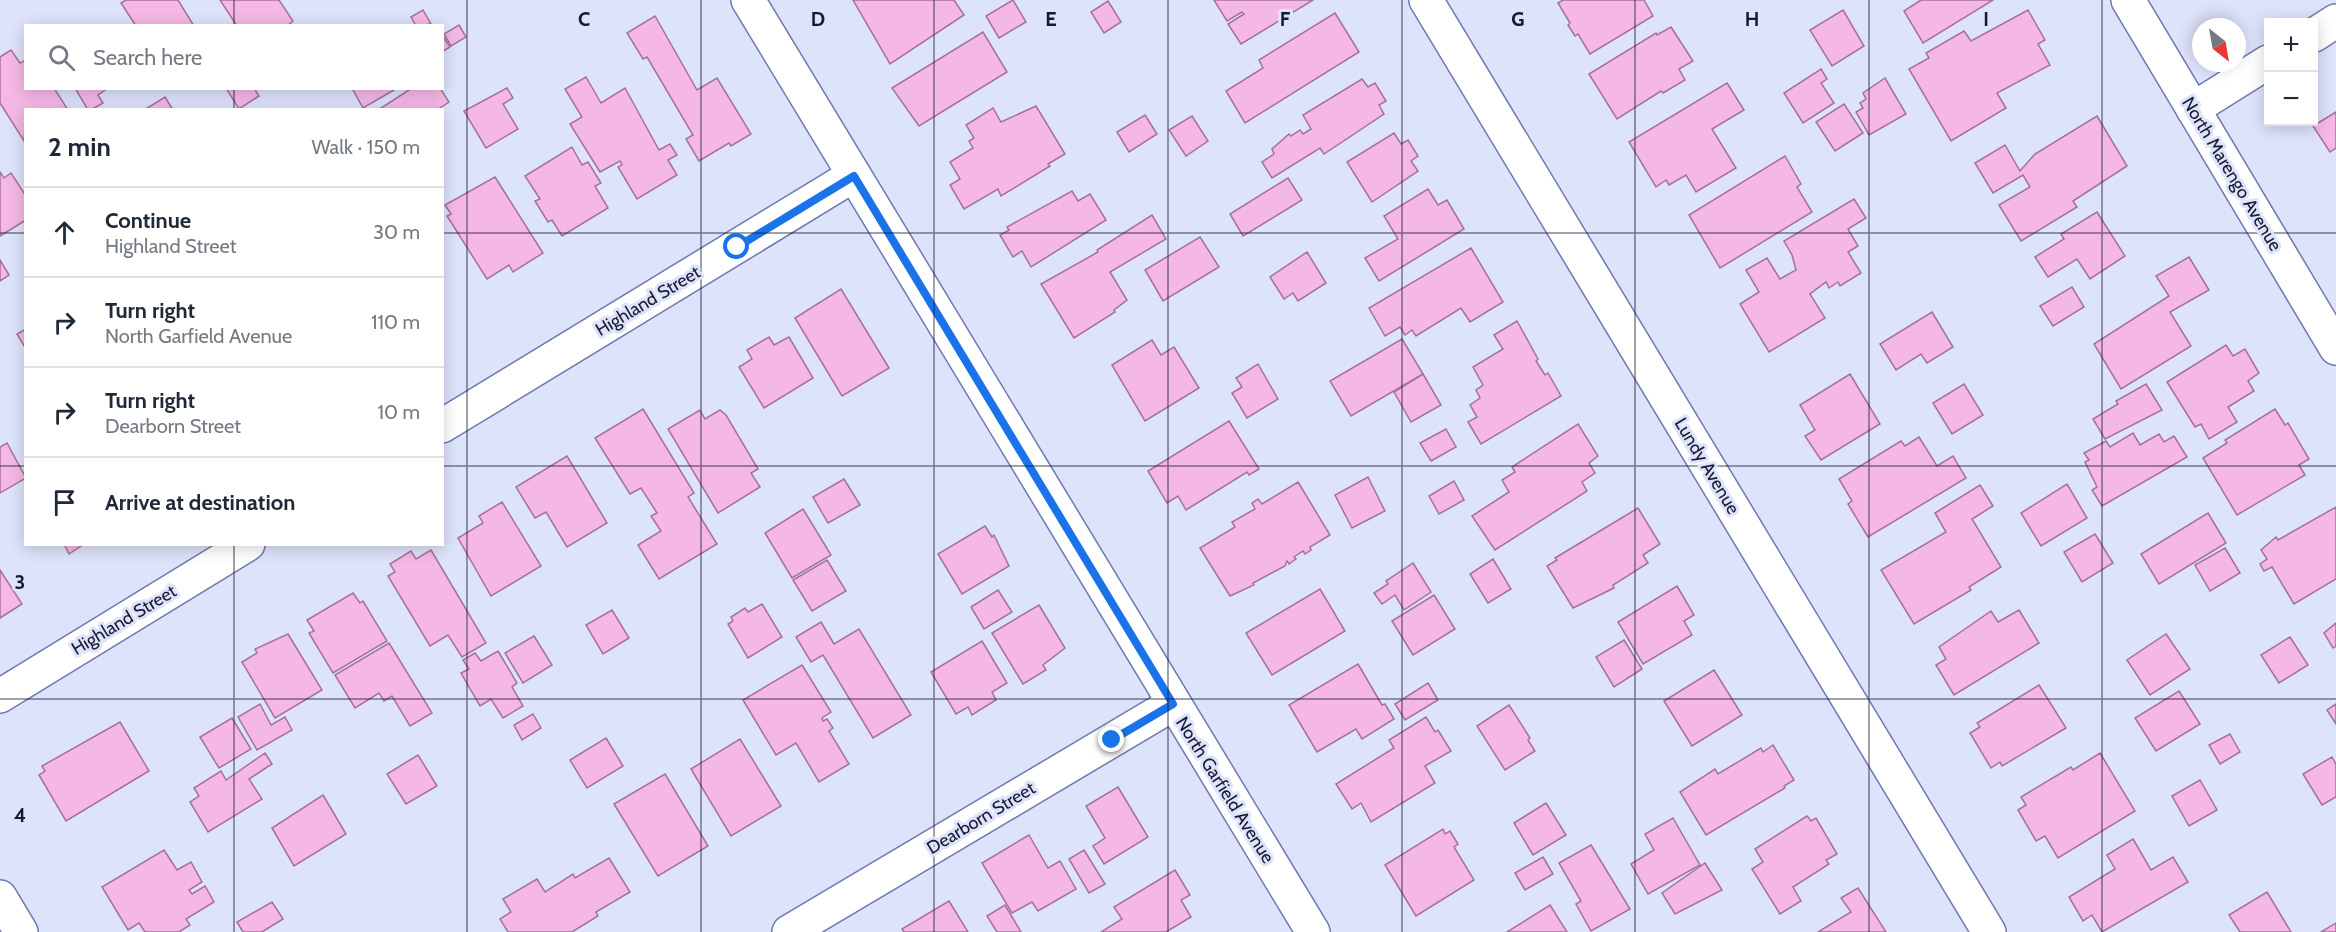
<!DOCTYPE html>
<html lang="en">
<head>
<meta charset="utf-8">
<style>
	:root { --surface:#fff; --page:#f2f2f3; --text:#1f2937; --muted:#747a83; --line:#e0e1e3 }
	body { margin:0; font-family:Cabin,sans-serif; background:var(--page); color:var(--text) }
	.controls { position:absolute; right:18px; top:18px; display:grid; overflow:hidden; border-radius:0px; box-shadow:0 3px 15px #0003 }
	.controls button { width:54px; height:54px; display:grid; place-items:center; padding:0; border:0; border-bottom:2px solid var(--line); background:var(--surface); color:var(--text); font:30px sans-serif }
	.compass { position:absolute; left:2192px; top:18px; width:54px; height:54px; border-radius:50%; background:var(--surface); box-shadow:0 3px 15px #0003; rotate:149deg }
	.stop { position:absolute; width:18px; height:18px; margin:-14px; border:4px solid #1a73e8; border-radius:50%; background:#fff }
	.stop.end { background:#1a73e8; border-color:#fff; box-shadow:0 2px 6px #0008 }
	.list { margin:0; padding:0; list-style:none }
	h2 { display:flex; justify-content:space-between; align-items:center; height:78px; margin:0; padding:0 24px; font-size:26px }
	h2 small { font-size:20px; font-weight:400; color:var(--muted) }
	.list li { display:grid; grid-template-columns:39px 1fr auto; gap:18px; align-items:center; box-sizing:border-box; height:90px; padding:0 24px; border-top:2px solid var(--line) }
	.list b { display:block; font-size:22px; white-space:nowrap }
	.list p { margin:0; font-size:20px; white-space:nowrap; color:var(--muted) }
	.list em { font-size:20px; font-style:normal; color:var(--muted) }
	.icon { flex:none; width:33px; height:33px; fill:none; stroke:currentColor; stroke-width:2; stroke-linecap:round; stroke-linejoin:round }
	.map { position:relative; flex:none; width:2336px; height:932px; overflow:hidden }
	.search { position:absolute; background:var(--surface); box-shadow:0 3px 15px #0003; left:24px; top:24px; width:420px; height:66px; display:flex; align-items:center; gap:15px; box-sizing:border-box; padding:0 21px; border-radius:0px; color:var(--muted); font-size:22px }
	.panel { position:absolute; background:var(--surface); box-shadow:0 3px 15px #0003; left:24px; top:108px; width:420px; height:438px; border-radius:0px }
	.map>svg:first-child { display:block }
	.building { fill:#f5b8e6; stroke:#a57198; stroke-width:1.5 }
	.lines { fill:none; stroke-linecap:round; stroke-linejoin:round }
	.minor-casing { stroke:#6e78ae; stroke-width:36 }
	.tertiary-casing { stroke:#6e78ae; stroke-width:36 }
	.minor { stroke:#fff; stroke-width:33 }
	.tertiary { stroke:#fff; stroke-width:33 }
	.route { stroke:#1a73e8; stroke-width:8 }
	.grid { fill:none; stroke:#161a2f; stroke-width:1.5; stroke-opacity:0.55 }
	.labels { text-anchor:middle; dominant-baseline:central; stroke-width:6; stroke-linejoin:round; paint-order:stroke }
	.street-label { font-size:18px; fill:#161a2f; stroke:#dee3fc }
	.grid-label { font-size:20px; text-anchor:middle; font-weight:bold; fill:#161a2f; stroke:#dee3fc; stroke-width:6; stroke-linejoin:round; paint-order:stroke }
</style>
</head>
<body>
<div class="map">
<svg width="2336" height="932" viewBox="0 0 2336 932">
	<rect width="100%" height="100%" fill="#dee3fc"/>
	<!-- building -->
	<g class="building">
		<polygon points="126,0 178,0 194,26 136,26 121,3"/>
		<polygon points="220,0 279,0 293,21 287,26 237,26"/>
		<polygon points="853,0 954,0 964,15 890,64"/>
		<polygon points="1013,0 1026,22 999,38 986,16"/>
		<polygon points="1214,0 1313,0 1241,44 1228,24 1244,14 1242,12 1227,21"/>
		<polygon points="1563,0 1644,0 1653,16 1590,54 1578,34 1575,36 1568,25 1570,23 1558,3"/>
		<polygon points="1921,0 1993,0 1923,43 1904,11"/>
		<polygon points="1108,1 1121,22 1104,33 1091,12"/>
		<polygon points="423,10 431,24 416,26 411,17"/>
		<polygon points="1843,10 1864,46 1832,66 1810,30"/>
		<polygon points="2028,10 2045,40 2038,44 2050,65 1997,93 2006,108 1951,141 1909,69 1929,58 1926,53 1964,31 1971,41"/>
		<polygon points="1335,13 1359,52 1245,123 1226,91 1263,68 1259,60"/>
		<polygon points="655,16 697,90 717,78 751,134 731,146 729,143 699,161 686,139 693,135 647,57 643,59 627,33"/>
		<polygon points="459,25 466,37 451,46 444,34"/>
		<polygon points="1671,27 1693,61 1679,69 1685,80 1663,93 1661,91 1617,119 1589,74 1656,33 1657,35"/>
		<polygon points="983,32 1007,72 919,126 892,88"/>
		<polygon points="442,35 450,47 442,52"/>
		<polygon points="11,50 20,63 26,60 26,88 54,88 68,110 26,110 24,141 0,103 0,57"/>
		<polygon points="1821,69 1827,79 1821,83 1834,103 1803,123 1784,93"/>
		<polygon points="586,77 601,103 625,88 659,150 670,144 677,155 668,160 677,175 637,199 618,167 622,165 620,161 600,172 570,124 582,117 565,89"/>
		<polygon points="1885,78 1906,114 1869,135 1856,112 1863,108 1860,103 1866,99 1863,93"/>
		<polygon points="1362,79 1368,87 1375,83 1386,101 1379,105 1384,114 1324,154 1320,148 1272,178 1262,162 1274,154 1272,149 1289,134 1291,136 1300,130 1303,134 1311,129 1303,115"/>
		<polygon points="1727,83 1744,110 1712,129 1736,168 1696,192 1686,175 1669,185 1666,180 1656,187 1629,142"/>
		<polygon points="75,88 108,88 98,95 103,103 91,110 88,110"/>
		<polygon points="226,88 254,88 259,96 239,109"/>
		<polygon points="352,88 394,88 394,90 363,108"/>
		<polygon points="412,88 440,88 449,102 437,110 378,110"/>
		<polygon points="507,88 513,98 503,104 518,129 486,148 464,111"/>
		<polygon points="165,97 173,110 144,110"/>
		<polygon points="1844,104 1863,133 1835,151 1816,122"/>
		<polygon points="1036,106 1065,154 1048,164 1050,166 1001,196 998,189 964,209 950,185 960,179 950,162 973,148 969,141 974,138 966,125 993,108 1001,122"/>
		<polygon points="2336,112 2336,148 2330,152 2313,126"/>
		<polygon points="1145,115 1157,134 1129,152 1117,132"/>
		<polygon points="1192,116 1208,141 1186,156 1169,130"/>
		<polygon points="2097,116 2127,166 2073,201 2077,207 2021,241 1999,205 2030,187 2023,175 1993,193 1975,163 2005,145 2020,171 2035,154"/>
		<polygon points="1394,133 1401,144 1408,140 1418,156 1411,161 1418,171 1372,202 1347,162"/>
		<polygon points="572,147 582,165 588,162 601,183 595,186 608,208 562,236 552,220 548,222 535,201 540,199 525,176"/>
		<polygon points="1785,156 1801,184 1797,187 1812,212 1720,268 1689,215"/>
		<polygon points="0,172 4,178 11,173 26,196 26,220 0,236"/>
		<polygon points="495,177 543,253 513,272 509,265 487,279 447,216 451,214 445,205"/>
		<polygon points="1288,178 1302,200 1243,236 1230,214"/>
		<polygon points="1428,189 1438,205 1447,200 1464,229 1379,281 1365,258 1398,239 1384,216"/>
		<polygon points="1072,191 1078,201 1090,194 1106,220 1031,267 1022,251 1013,257 1000,235 1009,230 1007,227"/>
		<polygon points="1854,199 1866,218 1848,229 1858,246 1848,252 1861,273 1840,286 1838,282 1829,288 1826,282 1810,294 1825,318 1769,352 1740,304 1759,292 1746,270 1767,258 1780,279 1796,270 1792,255 1784,241"/>
		<polygon points="2097,212 2125,256 2090,279 2077,259 2048,277 2035,257 2064,239 2061,234"/>
		<polygon points="1152,215 1166,239 1110,272 1127,300 1114,310 1115,312 1074,338 1041,284 1098,252 1097,250"/>
		<polygon points="1200,237 1219,267 1163,301 1145,270"/>
		<polygon points="1471,248 1503,302 1470,322 1461,308 1416,336 1412,330 1405,335 1400,327 1385,336 1369,308"/>
		<polygon points="1307,252 1326,283 1298,301 1293,293 1284,299 1270,277"/>
		<polygon points="2189,257 2209,290 2170,312 2191,346 2121,389 2094,344 2169,296 2156,276"/>
		<polygon points="0,260 9,275 0,281"/>
		<polygon points="2072,287 2084,307 2053,326 2040,306"/>
		<polygon points="841,289 889,368 842,396 795,318"/>
		<polygon points="1932,312 1953,347 1927,363 1921,354 1896,370 1880,344"/>
		<polygon points="1517,321 1538,359 1536,361 1545,375 1548,373 1561,396 1481,444 1468,422 1477,417 1470,405 1480,398 1476,390 1483,385 1473,367 1503,349 1494,335"/>
		<polygon points="26,329 26,349 17,334"/>
		<polygon points="769,337 774,345 789,337 813,378 764,408 739,367 752,359 747,350"/>
		<polygon points="1402,339 1423,374 1351,416 1330,381"/>
		<polygon points="1152,340 1161,355 1174,347 1199,388 1145,421 1112,365"/>
		<polygon points="2226,345 2233,356 2245,349 2259,373 2248,381 2254,391 2228,407 2237,422 2209,439 2201,424 2195,427 2167,382"/>
		<polygon points="1258,364 1278,399 1247,418 1232,393 1242,387 1236,378"/>
		<polygon points="1423,374 1441,405 1411,422 1394,392"/>
		<polygon points="1850,374 1880,424 1821,460 1805,436 1815,430 1800,405"/>
		<polygon points="1964,384 1983,415 1952,434 1933,403"/>
		<polygon points="2146,384 2162,410 2105,439 2093,419 2118,404 2116,401"/>
		<polygon points="643,409 694,493 688,497 717,544 659,579 638,545 661,531 651,516 657,513 641,488 630,494 595,438"/>
		<polygon points="2275,409 2285,425 2288,423 2309,459 2299,465 2305,475 2237,515 2203,458 2227,443 2225,440"/>
		<polygon points="700,410 705,419 720,410 726,415 758,469 751,473 760,487 718,513 668,429"/>
		<polygon points="1229,421 1259,469 1249,475 1247,472 1186,510 1178,496 1167,503 1148,471"/>
		<polygon points="1578,424 1598,456 1589,463 1595,473 1582,482 1587,491 1495,550 1472,516 1509,492 1502,480 1515,472 1512,467"/>
		<polygon points="1446,429 1456,447 1431,461 1420,443"/>
		<polygon points="2133,433 2140,445 2159,434 2164,442 2174,436 2187,457 2102,506 2092,490 2097,487 2085,462 2089,460 2084,453 2106,441 2110,447"/>
		<polygon points="1919,437 1937,466 1953,456 1966,478 1868,537 1848,504 1852,501 1839,479 1901,441 1905,446"/>
		<polygon points="7,443 26,478 0,493 0,447"/>
		<polygon points="567,456 607,523 567,547 546,512 535,518 516,487"/>
		<polygon points="1368,477 1385,511 1352,528 1335,495"/>
		<polygon points="844,479 860,505 828,523 813,497"/>
		<polygon points="1454,481 1464,500 1439,514 1429,496"/>
		<polygon points="1298,482 1330,535 1310,547 1311,550 1305,554 1303,551 1294,557 1296,559 1289,564 1287,561 1285,566 1253,583 1254,585 1230,596 1200,548 1235,527 1232,522 1255,509 1252,503 1258,499 1262,504"/>
		<polygon points="2067,484 2087,518 2041,546 2021,513"/>
		<polygon points="1980,485 1993,506 1972,519 2001,567 1969,587 1971,590 1914,624 1881,570 1946,532 1935,513"/>
		<polygon points="502,502 541,566 491,596 458,538 483,523 479,516"/>
		<polygon points="2336,507 2336,579 2294,604 2272,567 2264,571 2260,564 2267,559 2261,550 2276,537 2278,540"/>
		<polygon points="1638,508 1660,544 1643,555 1648,563 1613,585 1614,588 1573,608 1547,566 1557,560 1555,558"/>
		<polygon points="803,509 831,555 792,578 765,533"/>
		<polygon points="2208,513 2226,543 2159,584 2141,554"/>
		<polygon points="985,526 992,537 994,535 1009,566 962,594 938,554"/>
		<polygon points="2095,534 2113,563 2082,582 2064,552"/>
		<polygon points="64,544 84,544 69,554"/>
		<polygon points="2225,548 2240,573 2210,591 2195,565"/>
		<polygon points="431,550 486,643 462,657 448,635 430,646 388,576 395,572 390,564 411,551 416,559"/>
		<polygon points="1493,559 1511,589 1488,603 1470,574"/>
		<polygon points="827,560 846,591 812,611 793,580"/>
		<polygon points="1413,563 1431,592 1404,610 1395,595 1382,604 1374,593 1388,584 1386,581"/>
		<polygon points="0,570 22,604 0,618"/>
		<polygon points="1677,586 1694,615 1684,621 1692,635 1643,664 1618,622"/>
		<polygon points="1320,589 1345,631 1272,675 1246,633"/>
		<polygon points="998,590 1012,612 984,629 971,607"/>
		<polygon points="353,593 360,603 363,601 387,641 333,673 309,633 314,631 307,620"/>
		<polygon points="1434,595 1455,629 1413,655 1392,621"/>
		<polygon points="762,604 782,637 748,658 728,624 733,621 731,617 745,608 748,612"/>
		<polygon points="1039,605 1065,648 1043,665 1046,670 1023,684 992,633"/>
		<polygon points="612,610 629,638 603,654 586,625"/>
		<polygon points="2019,610 2039,643 1954,695 1936,665 1946,659 1939,647 1991,611 1998,622"/>
		<polygon points="821,622 834,644 859,629 911,715 873,738 823,655 811,662 796,637"/>
		<polygon points="2336,623 2336,646 2333,648 2324,633"/>
		<polygon points="288,634 322,690 275,718 242,662 257,653 255,649"/>
		<polygon points="2166,634 2190,669 2150,695 2127,660"/>
		<polygon points="534,636 552,665 523,683 505,653"/>
		<polygon points="2290,637 2308,665 2279,683 2261,655"/>
		<polygon points="1624,640 1642,669 1614,687 1596,657"/>
		<polygon points="982,641 1007,683 992,692 996,700 972,715 968,707 956,714 931,672"/>
		<polygon points="389,643 432,713 410,726 392,696 384,701 379,693 355,708 335,675"/>
		<polygon points="498,651 517,683 512,687 523,706 503,718 491,699 480,706 461,673 469,669 463,660 475,653 481,661"/>
		<polygon points="1358,664 1382,705 1385,704 1394,719 1362,739 1356,729 1317,752 1289,705"/>
		<polygon points="802,665 831,712 822,718 823,721 827,719 833,728 829,731 849,764 819,782 796,743 776,755 743,700"/>
		<polygon points="1714,670 1742,715 1692,746 1664,701"/>
		<polygon points="1428,683 1438,700 1405,720 1395,704"/>
		<polygon points="2039,685 2066,728 2002,766 2000,762 1991,768 1970,733 1980,727 1977,723"/>
		<polygon points="2179,691 2200,724 2156,751 2135,718"/>
		<polygon points="260,704 271,725 285,717 292,730 257,750 238,717"/>
		<polygon points="2336,704 2336,724 2327,710"/>
		<polygon points="1509,705 1530,738 1528,740 1535,751 1505,770 1477,726"/>
		<polygon points="533,714 541,728 522,740 514,725"/>
		<polygon points="1426,717 1435,732 1438,730 1451,751 1425,766 1435,783 1371,822 1361,803 1352,809 1336,784 1394,748 1389,740"/>
		<polygon points="232,718 251,749 219,768 200,737"/>
		<polygon points="120,722 149,771 66,821 39,775 45,771 42,766"/>
		<polygon points="2230,734 2240,752 2220,764 2209,745"/>
		<polygon points="606,738 623,766 587,788 570,760"/>
		<polygon points="740,739 781,806 731,836 691,769"/>
		<polygon points="1773,745 1794,780 1784,786 1785,788 1706,835 1680,792 1715,769 1718,774 1761,748 1763,752"/>
		<polygon points="265,753 272,764 249,779 262,799 208,832 190,802 199,796 194,788 221,771 226,780"/>
		<polygon points="2100,753 2135,811 2058,858 2045,836 2036,841 2018,810 2026,805 2021,797 2071,767 2073,770"/>
		<polygon points="418,755 437,786 406,804 387,774"/>
		<polygon points="2332,757 2336,764 2336,797 2322,805 2303,774"/>
		<polygon points="665,774 708,846 658,876 614,804"/>
		<polygon points="2200,780 2217,810 2189,826 2172,796"/>
		<polygon points="1118,787 1148,837 1104,864 1093,846 1105,838 1086,806"/>
		<polygon points="323,795 346,834 294,866 272,828"/>
		<polygon points="1546,803 1566,835 1533,855 1514,823"/>
		<polygon points="1807,816 1811,821 1816,818 1837,854 1826,860 1829,864 1793,887 1801,901 1780,914 1752,869 1763,862 1755,849"/>
		<polygon points="1673,818 1700,865 1648,894 1631,864 1654,850 1645,834"/>
		<polygon points="1443,829 1445,834 1450,831 1458,844 1454,847 1474,880 1416,916 1385,865"/>
		<polygon points="1029,835 1048,868 1060,861 1076,889 1038,911 1032,902 1012,913 982,863"/>
		<polygon points="2133,839 2151,870 2173,857 2188,882 2102,932 2092,915 2083,921 2069,897 2115,869 2107,855"/>
		<polygon points="1591,845 1630,909 1591,931 1576,904 1581,901 1559,863"/>
		<polygon points="164,850 177,870 191,862 202,882 189,890 192,894 205,886 214,902 186,919 190,925 179,932 145,932 139,923 128,930 102,887"/>
		<polygon points="1084,850 1105,884 1089,893 1069,859"/>
		<polygon points="1543,857 1553,874 1525,890 1515,873"/>
		<polygon points="609,858 630,892 596,912 598,916 572,932 508,932 500,919 511,912 503,899 537,879 545,892 573,874 575,878"/>
		<polygon points="1705,863 1722,890 1675,914 1662,893"/>
		<polygon points="1175,870 1190,895 1181,900 1191,917 1166,932 1101,932 1122,919 1114,907"/>
		<polygon points="1858,888 1886,932 1818,932 1851,912 1841,898"/>
		<polygon points="2267,892 2291,932 2240,932 2229,915"/>
		<polygon points="949,901 968,932 904,932 902,929"/>
		<polygon points="272,902 283,919 262,932 243,932 237,922"/>
		<polygon points="1005,905 1021,932 997,932 987,916"/>
		<polygon points="1550,905 1567,932 1507,932"/>
		<polygon points="2336,923 2336,932 2321,932"/>
	</g>
	<g class="lines">
		<!-- minor casing -->
		<g class="minor-casing">
			<g id="minor">
				<polyline points="748,0 1313,932"/>
				<polyline points="1426,0 1989,932"/>
				<polyline points="2314,35 2336,21"/>
				<polyline points="2193,109 2268,62"/>
				<polyline points="442,426 854,175"/>
				<polyline points="0,696 248,544"/>
				<polyline points="789,932 1173,704"/>
			</g>
		</g>
		<!-- tertiary casing -->
		<g class="tertiary-casing">
			<g id="tertiary">
				<polyline points="2128,0 2336,348"/>
				<polyline points="0,897 21,932"/>
			</g>
		</g>
		<!-- minor -->
		<use href="#minor" class="minor"/>
		<!-- tertiary -->
		<use href="#tertiary" class="tertiary"/>
	</g>
	<g class="lines">
		<!-- route -->
		<polyline class="route" points="737,247 854,176 1173,704 1112,740"/>
	</g>
	<!-- grid -->
	<path class="grid" d="M234,0V26M467,0V932M701,0V932M934,0V932M1168,0V932M1402,0V932M1635,0V932M1869,0V932M2102,0V932M234,88V110M0,233H26M442,233H2336M0,466H26M442,466H2336M234,544V932M0,699H2336"/>
	<g class="labels">
		<!-- street labels -->
		<g class="street-label">
			<text transform="translate(2232 174) rotate(59)">North Marengo Avenue</text>
			<text transform="translate(648 301) rotate(-31)">Highland Street</text>
			<text transform="translate(1707 466) rotate(59)">Lundy Avenue</text>
			<text transform="translate(124 620) rotate(-31)">Highland Street</text>
			<text transform="translate(1225 790) rotate(58)">North Garfield Avenue</text>
			<text transform="translate(981 818) rotate(-31)">Dearborn Street</text>
		</g>
	</g>
	<g class="grid-label">
		<text x="584" y="26">C</text>
		<text x="818" y="26">D</text>
		<text x="1051" y="26">E</text>
		<text x="1285" y="26">F</text>
		<text x="1518" y="26">G</text>
		<text x="1752" y="26">H</text>
		<text x="1986" y="26">I</text>
		<text x="20" y="589">3</text>
		<text x="20" y="822">4</text>
	</g>
</svg>
<div class="controls">
<button>+</button>
<button>−</button>
</div>
<svg class="compass" viewBox="-18 -18 36 36"><path d="M0-13l5 13h-10z" fill="#e53935"/><path d="M0 13l5-13h-10z" fill="#747a83"/></svg>
<div class="stop" style="left:737px;top:247px"></div>
<div class="stop end" style="left:1112px;top:740px"></div>
<div class="search"><svg class="icon" aria-label="search" viewBox="0 0 24 24"><circle cx="10" cy="10" r="6"/><path d="M15 15l6 6"/></svg>Search here</div>
<section class="panel">
<h2>2 min<small>Walk · 150 m</small></h2>
<ul class="list">
<li><svg class="icon" aria-label="ahead" viewBox="0 0 24 24"><path d="M12 20V5M6 11l6-6 6 6"/></svg><div><b>Continue</b><p>Highland Street</p></div><em>30 m</em></li>
<li><svg class="icon" aria-label="right" viewBox="0 0 24 24"><path d="M7 20v-9h11M14 6l5 5-5 5"/></svg><div><b>Turn right</b><p>North Garfield Avenue</p></div><em>110 m</em></li>
<li><svg class="icon" aria-label="right" viewBox="0 0 24 24"><path d="M7 20v-9h11M14 6l5 5-5 5"/></svg><div><b>Turn right</b><p>Dearborn Street</p></div><em>10 m</em></li>
<li><svg class="icon" aria-label="arrive" viewBox="0 0 24 24"><path d="M6 21V4h12l-3 4 3 4H6"/></svg><div><b>Arrive at destination</b></div></li>
</ul>
</section>
</div>
</body>
</html>
